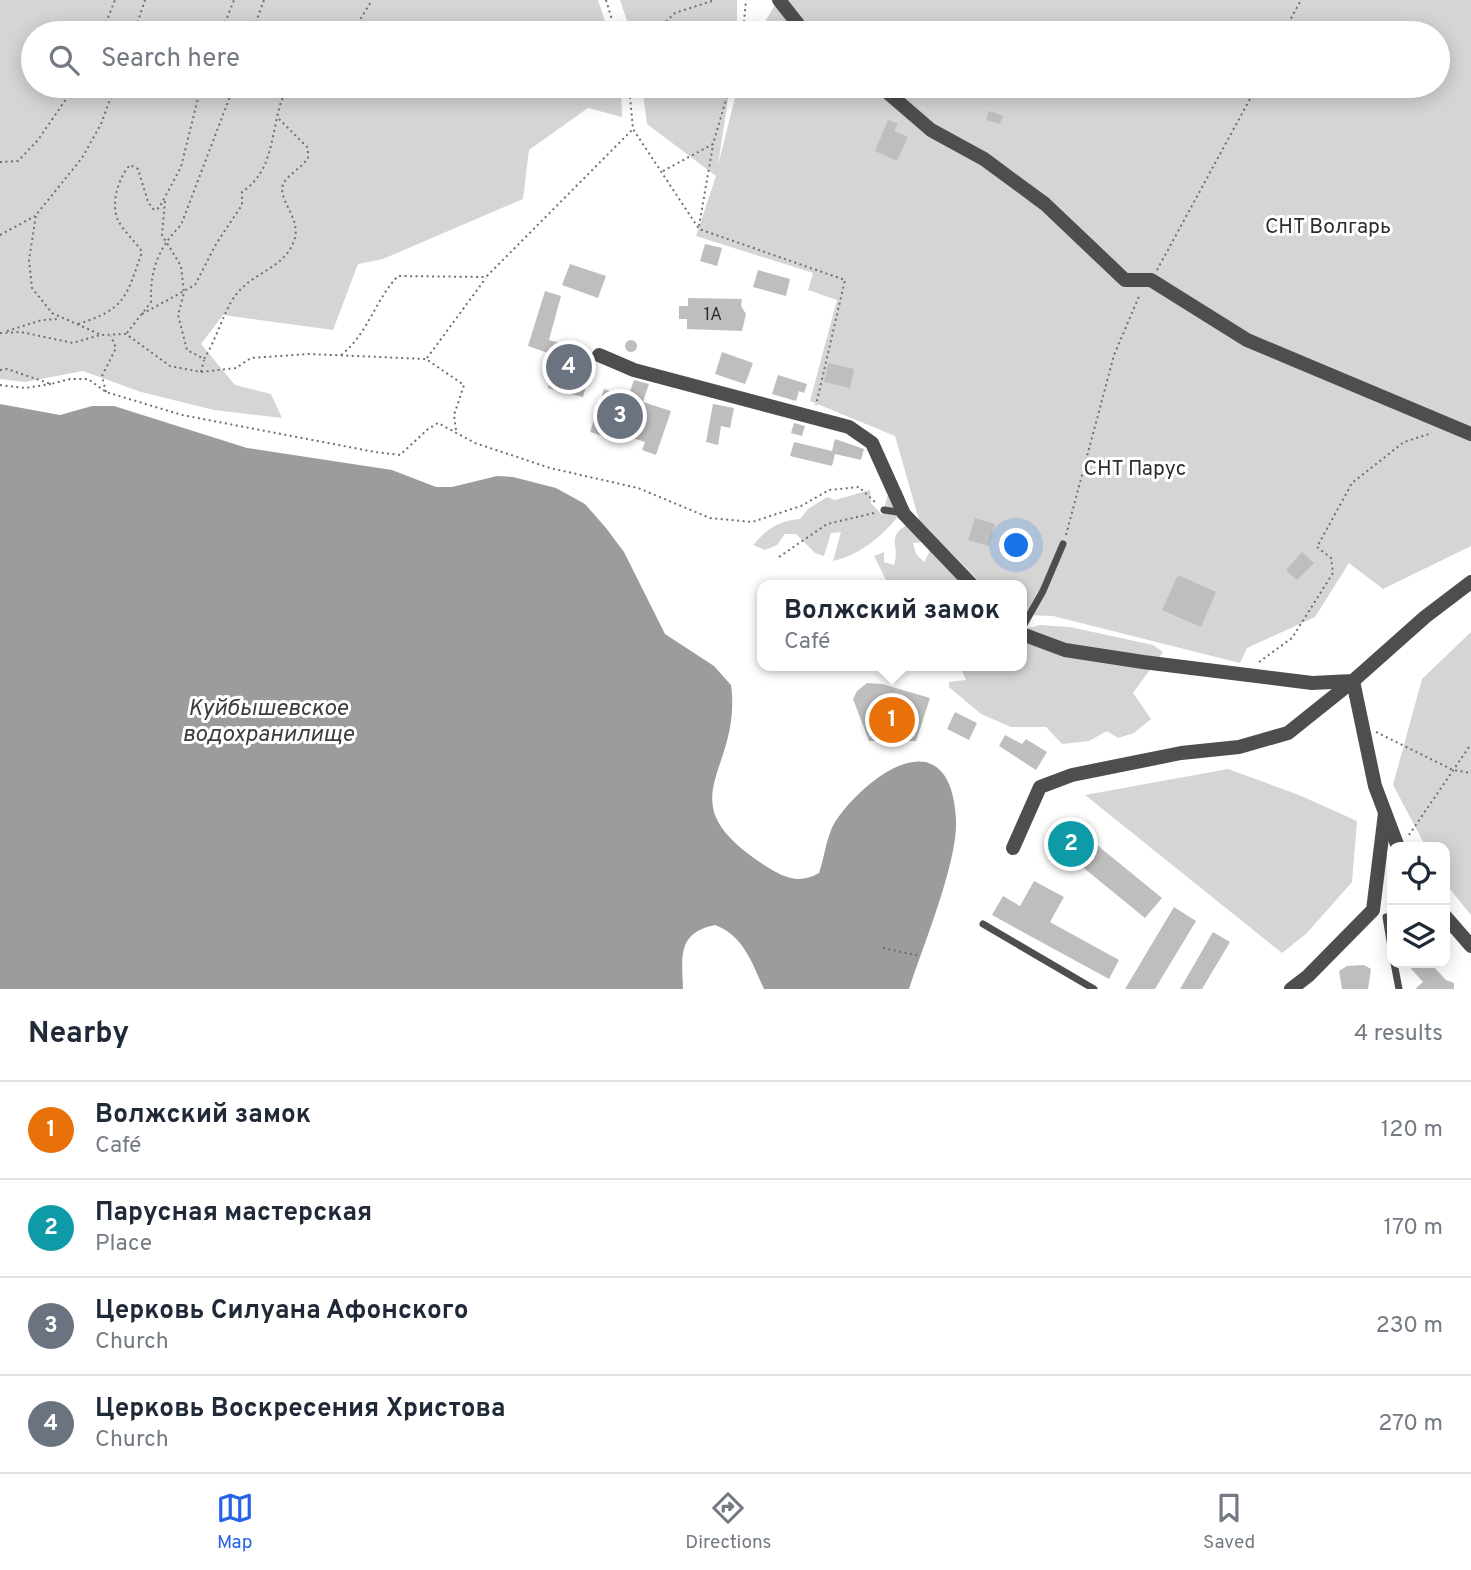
<!DOCTYPE html>
<html lang="en">
<head>
<meta charset="utf-8">
<style>
	:root { --surface:#fff; --page:#f2f2f3; --text:#1f2937; --muted:#747a83; --line:#e0e1e3; --accent:#2563eb }
	body { margin:0; font-family:Overpass,sans-serif; background:var(--page); color:var(--text) }
	.controls { position:absolute; right:21px; bottom:21px; display:grid; overflow:hidden; border-radius:14px; box-shadow:0 4px 18px #0003 }
	.controls button { width:63px; height:63px; display:grid; place-items:center; padding:0; border:0; border-bottom:2px solid var(--line); background:var(--surface); color:var(--text); font:35px sans-serif }
	.you { position:absolute; left:1017px; top:546px; width:24px; height:24px; margin:-18px; border:5px solid #fff; border-radius:50%; background:#1a73e8; box-shadow:0 0 0 10px #1a73e833 }
	.badge { display:grid; place-items:center; width:46px; height:46px; border-radius:50%; background:var(--accent); color:#fff; font-size:23px; font-weight:700 }
	.pin { position:absolute; translate:-50% -50%; border:4px solid #fff; box-shadow:0 2px 7px #0006 }
	.popup { position:absolute; left:757px; top:580px; width:270px; height:91px; box-sizing:border-box; display:grid; place-content:center; border-radius:14px; background:var(--surface); filter:drop-shadow(0 2px 5px #0005); font-size:23px; white-space:nowrap; color:var(--muted) }
	.popup b { font-size:26px; color:var(--text) }
	.popup::after { content:''; position:absolute; left:50%; top:100%; margin-left:-14px; border:14px solid transparent; border-top-color:var(--surface) }
	.list { margin:0; padding:0; list-style:none }
	h2 { display:flex; justify-content:space-between; align-items:center; height:91px; margin:0; padding:0 28px; font-size:30px }
	h2 small { font-size:23px; font-weight:400; color:var(--muted) }
	.list li { display:grid; grid-template-columns:46px 1fr auto; gap:21px; align-items:center; box-sizing:border-box; height:98px; padding:0 28px; border-top:2px solid var(--line) }
	.list b { display:block; font-size:26px; white-space:nowrap }
	.list p { margin:0; font-size:23px; white-space:nowrap; color:var(--muted) }
	.list em { font-size:23px; font-style:normal; color:var(--muted) }
	.icon { flex:none; width:38px; height:38px; fill:none; stroke:currentColor; stroke-width:2; stroke-linecap:round; stroke-linejoin:round }
	.map { position:relative; flex:none; width:1471px; height:989px; overflow:hidden }
	.search { position:absolute; background:var(--surface); box-shadow:0 4px 18px #0003; left:21px; right:21px; top:21px; height:77px; display:flex; align-items:center; gap:18px; box-sizing:border-box; padding:0 24px; border-radius:38px; color:var(--muted); font-size:26px }
	.sheet { height:483px; background:var(--surface) }
	nav { display:flex; justify-content:space-around; align-items:center; box-sizing:border-box; height:98px; border-top:2px solid var(--line); background:var(--surface); font-size:19px; color:var(--muted) }
	nav a { display:grid; justify-items:center; gap:4px }
	nav .on { color:var(--accent) }
	.map>svg:first-child { display:block }
	.green { fill:#d5d5d5 }
	.water { fill:#9c9c9c }
	.building { fill:#bebebe }
	.lines { fill:none; stroke-linecap:round; stroke-linejoin:round }
	.path { stroke:#707070; stroke-width:2; stroke-dasharray:2 3.5; stroke-linecap:butt }
	.service { stroke:#4e4e4e; stroke-width:7 }
	.minor { stroke:#4e4e4e; stroke-width:14 }
	.tertiary { stroke:#4e4e4e; stroke-width:14 }
	.labels { text-anchor:middle; dominant-baseline:central; stroke-width:6; stroke-linejoin:round; paint-order:stroke }
	.number-label { font-size:18px; fill:#303030 }
	.park-label { font-size:21px; fill:#2c2c2c; stroke:#fff }
	.water-label { font-size:23px; font-style:italic; fill:#3d3d3d; stroke:#fff }
</style>
</head>
<body>
<div class="map">
<svg width="1471" height="989" viewBox="0 0 1471 989">
	<rect width="100%" height="100%" fill="#fff"/>
	<!-- green -->
	<g class="green">
		<polygon points="0,0 598,0 609,33 33,33 33,86 621,86 622,117 588,108 529,150 523,199 383,259 358,264 333,330 223,315 201,344 235,385 271,394 282,418 214,410 141,392 83,371 25,382 0,379"/>
		<polygon points="620,0 737,0 737,33 631,33"/>
		<polygon points="778,0 1471,0 1471,546 1383,589 1349,563 1315,617 1247,648 1240,663 1053,616 1022,615 1022,585 983,585 919,520 895,436 810,401 837,300 808,290 813,273 696,236 716,176 647,124 642,86 730,86 718,165 738,86 1438,86 1438,33 758,33"/>
		<path d="M870,490L871,503L882,515L889,491L902,490L906,506C887,532 864,554 833,561L841,532L831,533L824,556L815,553L796,534H785L777,545L765,550L753,545C768,528 778,521 800,519L808,509L827,497L835,500Z"/>
		<path d="M910,523L922,542L913,543L916,554L924,562L931,549L965,585H895L886,580L874,556L884,552V562L894,565C901,545 884,537 910,523Z"/>
		<polygon points="1040,625 1070,627 1153,645 1163,652 1133,693 1151,719 1134,733 1118,738 1107,731 1089,741 1062,744 1046,727 1011,727 981,714 949,687 949,682 966,680 960,666 1022,666 1022,630"/>
		<polygon points="1471,632 1471,915 1445,883 1445,847 1426,847 1393,785 1422,679"/>
		<polygon points="1228,769 1299,795 1357,821 1352,882 1307,933 1282,953 1085,795"/>
	</g>
	<!-- water -->
	<path class="water" d="M0,404L60,415L92,406H114L247,448L392,470L436,487H452L497,476L513,477L556,488L585,504L606,528L624,552L665,634L714,666L731,685C743,773 663,799 764,865C783,877 798,885 819,873C825,856 826,837 835,822C870,770 951,718 956,820C958,862 923,946 909,989H764C752,963 744,936 715,925C677,933 682,956 683,989H0Z"/>
	<!-- building -->
	<g class="building">
		<polygon points="989,111 1003,116 1000,124 986,120"/>
		<polygon points="888,120 898,124 894,131 908,137 897,161 875,151"/>
		<polygon points="705,244 722,248 717,266 700,261"/>
		<polygon points="570,264 606,276 598,298 562,285"/>
		<polygon points="758,270 790,279 786,296 753,287"/>
		<polygon points="545,291 561,296 549,340 589,351 583,373 589,375 583,397 548,388 556,360 547,358 548,353 528,346"/>
		<polygon points="688,298 742,299 741,306 746,314 742,331 687,329 687,319 679,319 679,306 688,306"/>
		<circle cx="631" cy="346" r="6"/>
		<polygon points="722,352 753,363 745,384 715,374"/>
		<polygon points="828,363 854,369 850,388 824,382"/>
		<polygon points="778,375 807,384 804,393 799,391 796,401 772,394"/>
		<polygon points="634,380 649,384 643,402 671,411 656,455 642,450 645,442 606,429 603,436 590,432 604,389 628,397"/>
		<polygon points="713,404 734,408 730,428 721,426 718,445 706,442"/>
		<polygon points="794,423 805,426 802,436 791,433"/>
		<polygon points="835,439 864,449 861,460 835,454 832,466 790,456 794,442 832,451"/>
		<polygon points="975,518 995,524 989,546 968,540"/>
		<polygon points="1302,552 1314,563 1297,580 1286,570"/>
		<polygon points="1178,575 1216,592 1201,627 1162,610"/>
		<polygon points="867,683 882,684 930,698 916,741 869,741 853,699 857,691"/>
		<polygon points="955,712 977,723 969,740 947,729"/>
		<polygon points="1005,735 1022,744 1026,739 1047,752 1036,770 999,746"/>
		<polygon points="1070,823 1162,898 1145,918 1053,843"/>
		<polygon points="1034,881 1064,897 1050,922 1119,960 1109,979 992,915 1003,896 1020,906"/>
		<polygon points="1174,907 1196,921 1155,989 1125,989"/>
		<polygon points="1213,932 1230,942 1202,989 1180,989"/>
		<polygon points="1406,963 1430,963 1446,980 1454,983 1454,989 1415,989 1423,982"/>
		<polygon points="1364,965 1371,969 1368,989 1342,989 1339,971 1347,966"/>
	</g>
	<g class="lines">
		<!-- path -->
		<g class="path">
			<polyline points="606,0 616,33"/>
			<polyline points="102,33 115,0"/>
			<polyline points="134,33 145,0"/>
			<polyline points="221,33 234,0"/>
			<polyline points="252,33 264,0"/>
			<polyline points="352,33 372,0"/>
			<polyline points="654,33 675,13 715,0"/>
			<polyline points="743,33 746,0"/>
			<polyline points="1283,33 1301,0"/>
			<polyline points="629,86 633,129 699,229 845,280 816,405"/>
			<polyline points="0,162 18,161 38,140 75,86"/>
			<polyline points="663,171 713,144 730,86"/>
			<path d="M165,201L162,235L181,266L184,293L178,315L187,350L204,359C216,340 224,311 235,296C252,272 283,270 294,241C303,217 273,197 285,181C291,173 302,167 308,158V148L279,119"/>
			<polyline points="699,226 713,145"/>
			<polyline points="0,235 35,216"/>
			<polyline points="1157,270 1257,86"/>
			<path d="M142,314L195,285L216,244L242,205V192C279,168 269,119 288,86"/>
			<path d="M78,324C126,309 126,297 142,252C136,242 123,231 118,220C110,203 119,177 130,165L138,169L148,202L154,210L159,208L181,167L201,86"/>
			<polyline points="7,331 42,320 59,319"/>
			<polyline points="0,333 21,332 73,343 100,335 126,334 170,366 201,372 236,368 251,358 309,354 426,359 464,385 454,415 456,430"/>
			<path d="M127,333L151,302C150,271 158,248 181,225L234,86"/>
			<polyline points="99,334 52,313 32,288 29,260 36,215 82,158 101,124 115,86"/>
			<path d="M341,355C368,334 375,300 398,276L486,277L632,130"/>
			<polyline points="427,358 486,278"/>
			<polyline points="0,370 7,369 51,384 70,379 88,379 106,392 182,415 375,452 400,455 428,429 438,423 475,443 550,468 638,488 710,518 752,522 801,506 829,490 859,487 875,502"/>
			<polyline points="201,372 204,360"/>
			<polyline points="0,385 25,388 51,384"/>
			<polyline points="106,392 102,376 116,348 111,336"/>
			<polyline points="1066,535 1114,355 1140,294"/>
			<polyline points="779,557 827,524 874,513"/>
			<polyline points="1259,662 1292,638 1333,573 1331,558 1317,547 1352,483 1404,442 1432,433"/>
			<polyline points="1376,732 1453,770 1471,773"/>
			<polyline points="1409,835 1471,744"/>
			<polyline points="883,948 920,956"/>
		</g>
		<!-- service -->
		<g class="service">
			<polyline points="884,510 904,513"/>
			<polyline points="1022,628 1043,591 1063,544"/>
			<polyline points="1386,917 1392,953"/>
			<polyline points="983,924 1094,989"/>
			<polyline points="1394,963 1399,989"/>
		</g>
		<!-- minor -->
		<g class="minor">
			<polyline points="779,0 805,33"/>
			<polyline points="880,86 931,130 984,159 1045,204 1125,280 1151,280 1247,340 1471,434"/>
			<polyline points="599,355 634,370 849,427 872,443 904,514 972,585"/>
			<polyline points="1022,634 1065,650 1143,662 1312,683 1353,681"/>
			<polyline points="1353,681 1375,786 1398,847"/>
			<polyline points="1013,848 1040,787 1072,775 1181,753 1239,747 1288,733 1353,681"/>
			<polyline points="1445,916 1471,946"/>
			<polyline points="1291,989 1308,976 1373,910 1385,813"/>
		</g>
		<!-- tertiary -->
		<polyline class="tertiary" points="1353,681 1425,617 1471,582"/>
	</g>
	<g class="labels">
		<!-- number labels -->
		<g class="number-label">
			<text x="713" y="315">1А</text>
		</g>
		<!-- park labels -->
		<g class="park-label">
			<text x="1328" y="227">СНТ Волгарь</text>
			<text x="1135" y="469">СНТ Парус</text>
		</g>
		<!-- water labels -->
		<g class="water-label">
			<text x="268" y="709">Куйбышевское<tspan x="268" dy="26">водохранилище</tspan></text>
		</g>
	</g>
</svg>
<div class="controls">
<button><svg class="icon" aria-label="locate" viewBox="0 0 24 24"><circle cx="12" cy="12" r="6"/><path d="M12 2v4M12 18v4M2 12h4M18 12h4"/></svg></button>
<button><svg class="icon" aria-label="layers" viewBox="0 0 24 24"><path d="M12 4l9 5-9 5-9-5zM3 14l9 5 9-5"/></svg></button>
</div>
<div class="you"></div>
<div class="pin badge" style="left:892px;top:720px;background:#e8710a">1</div>
<div class="popup"><b>Волжский замок</b>Café</div>
<div class="pin badge" style="left:1071px;top:844px;background:#0f9aa8">2</div>
<div class="pin badge" style="left:620px;top:416px;background:#6b7280">3</div>
<div class="pin badge" style="left:569px;top:367px;background:#6b7280">4</div>
<div class="search"><svg class="icon" aria-label="search" viewBox="0 0 24 24"><circle cx="10" cy="10" r="6"/><path d="M15 15l6 6"/></svg>Search here</div>
</div>
<section class="sheet">
<h2>Nearby<small>4 results</small></h2>
<ul class="list">
<li><span class="badge" style="background:#e8710a">1</span><div><b>Волжский замок</b><p>Café</p></div><em>120 m</em></li>
<li><span class="badge" style="background:#0f9aa8">2</span><div><b>Парусная мастерская</b><p>Place</p></div><em>170 m</em></li>
<li><span class="badge" style="background:#6b7280">3</span><div><b>Церковь Силуана Афонского</b><p>Church</p></div><em>230 m</em></li>
<li><span class="badge" style="background:#6b7280">4</span><div><b>Церковь Воскресения Христова</b><p>Church</p></div><em>270 m</em></li>
</ul>
</section>
<nav>
<a class="on"><svg class="icon" aria-label="map" viewBox="0 0 24 24"><path d="M3 6l6-2 6 2 6-2v14l-6 2-6-2-6 2zM9 4v14M15 6v14"/></svg>Map</a>
<a><svg class="icon" aria-label="directions" viewBox="0 0 24 24"><path d="M12 3l9 9-9 9-9-9zM9 14v-3h6M13 9l2 2-2 2"/></svg>Directions</a>
<a><svg class="icon" aria-label="saved" viewBox="0 0 24 24"><path d="M7 4h10v16l-5-4-5 4z"/></svg>Saved</a>
</nav>
</body>
</html>
